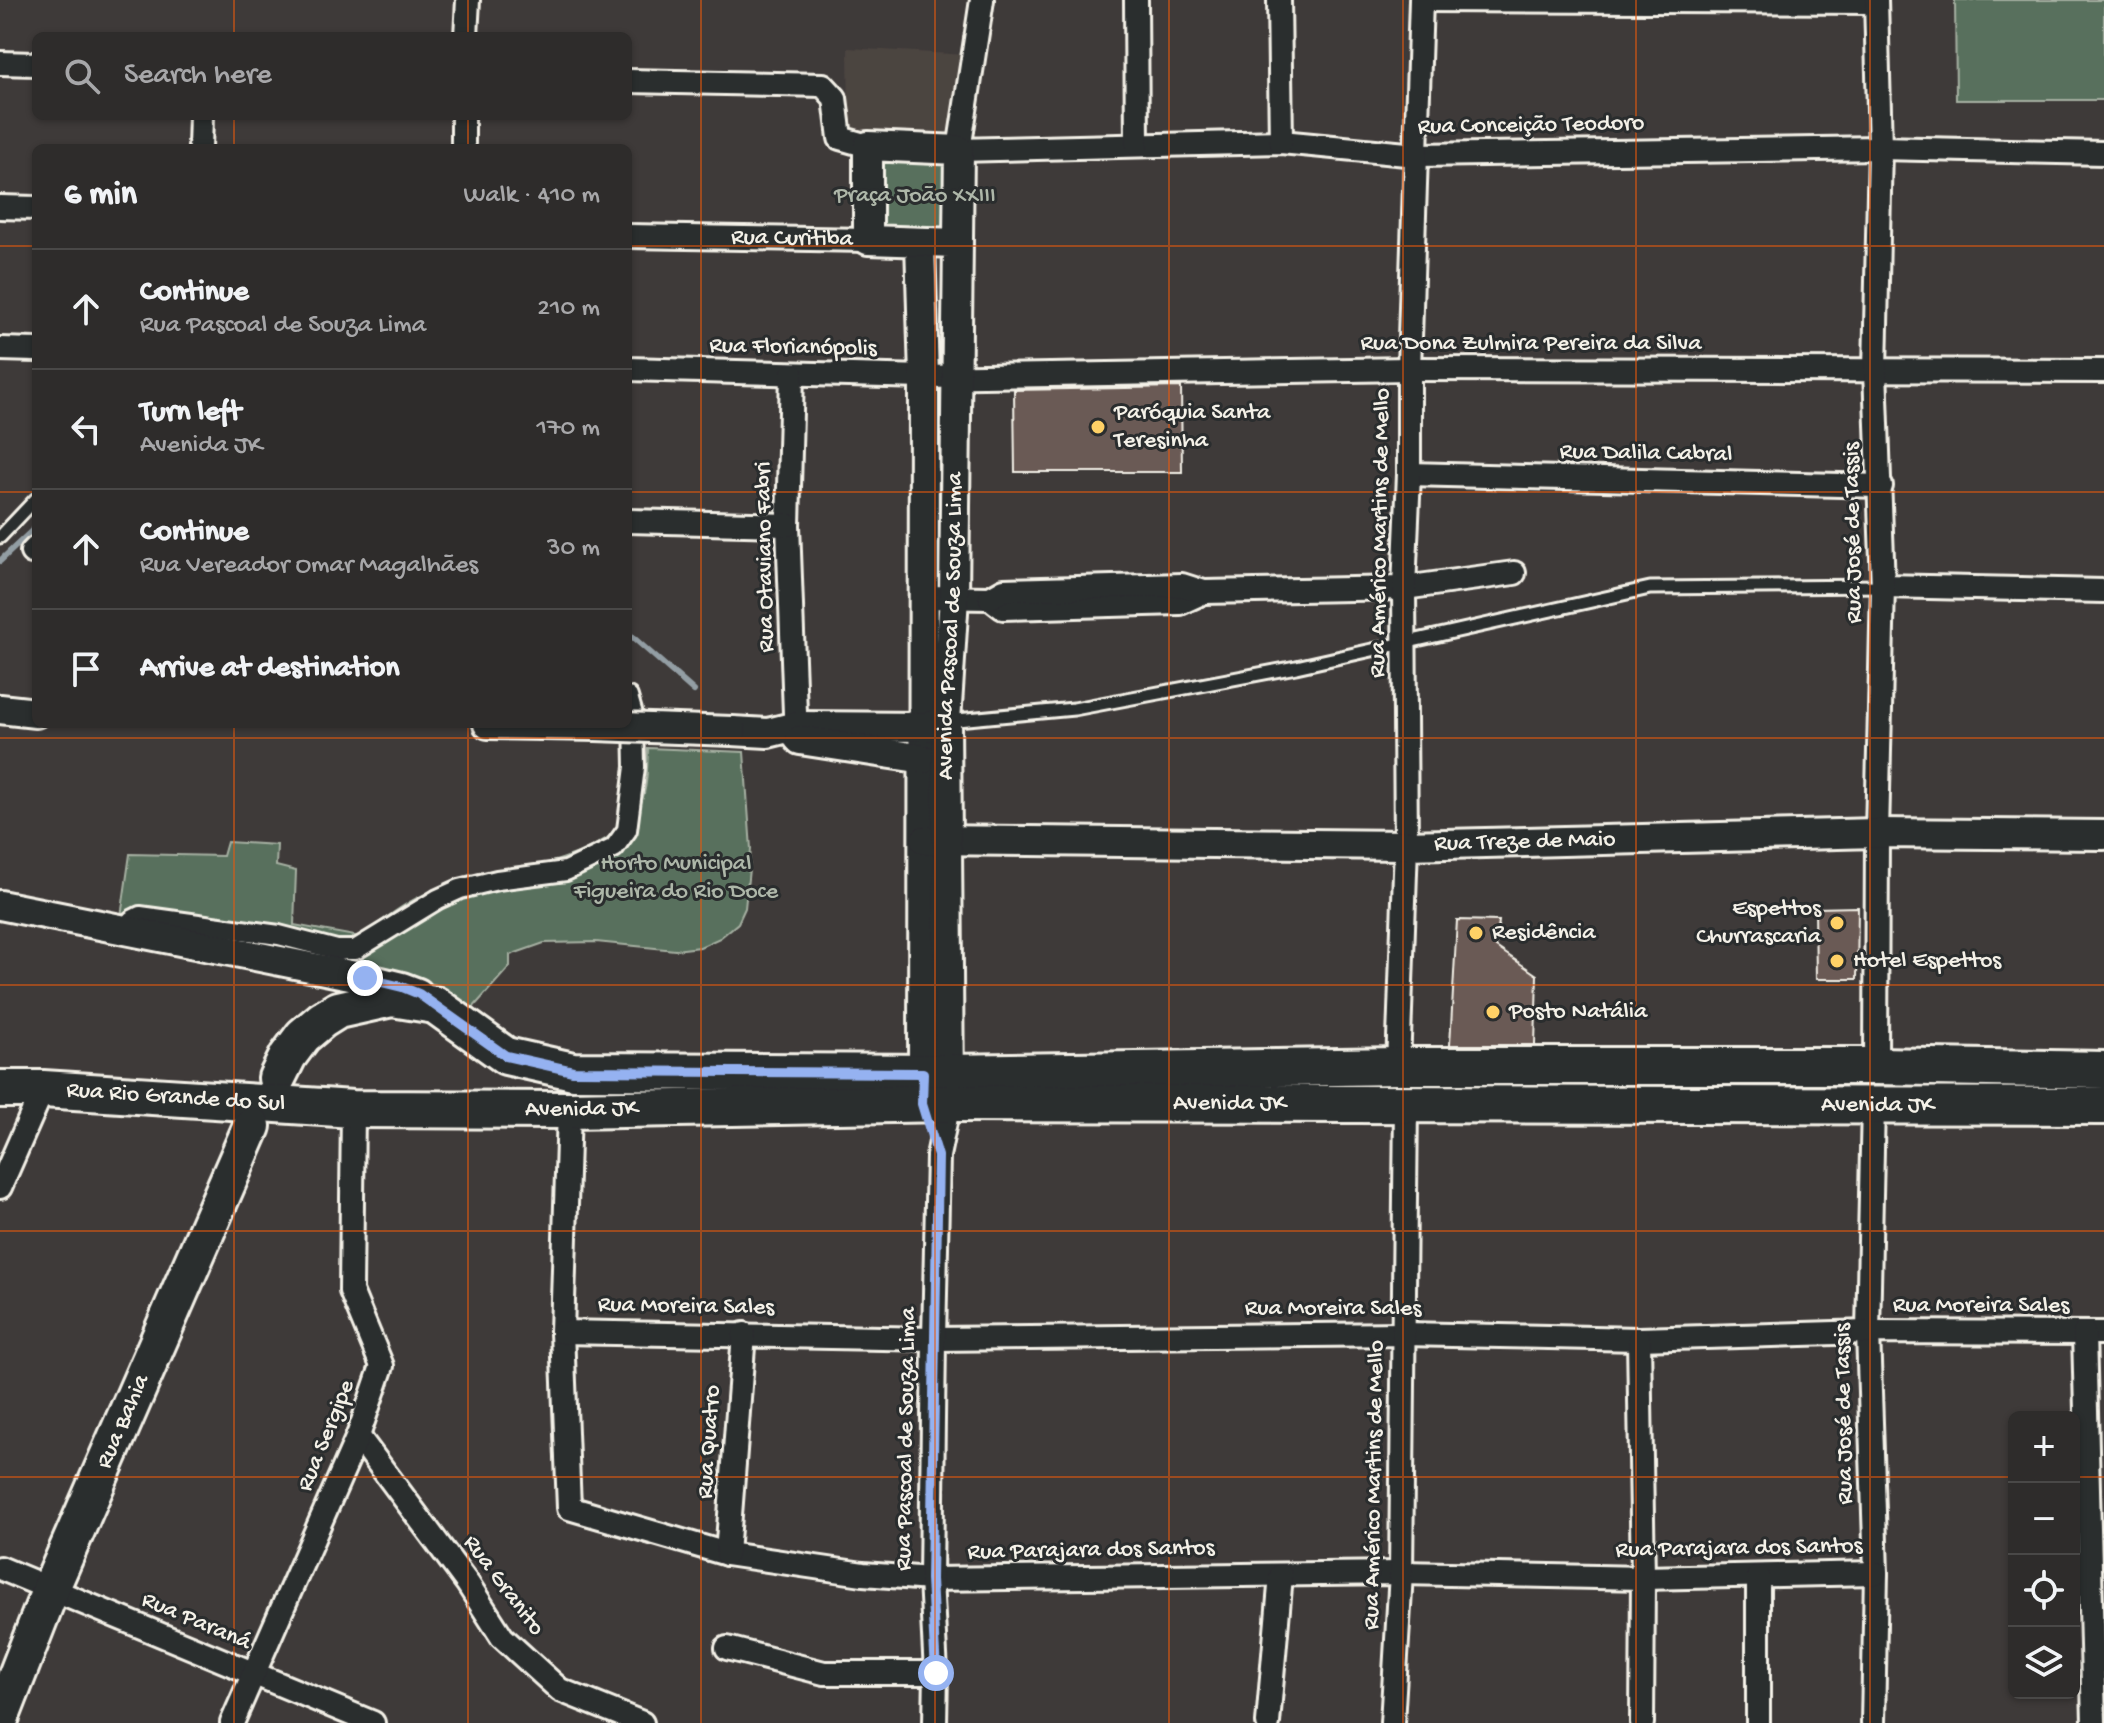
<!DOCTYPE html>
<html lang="en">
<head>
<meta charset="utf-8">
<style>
	:root { --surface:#2e2c2b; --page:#363433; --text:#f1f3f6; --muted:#a7a7a9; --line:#494847 }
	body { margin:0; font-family:"Gochi Hand",sans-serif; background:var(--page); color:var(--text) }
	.controls { position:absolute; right:24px; bottom:24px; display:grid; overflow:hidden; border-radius:12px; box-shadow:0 2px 6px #0004 }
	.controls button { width:72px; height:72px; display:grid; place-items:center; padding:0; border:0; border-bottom:2px solid var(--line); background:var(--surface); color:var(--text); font:40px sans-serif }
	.stop { position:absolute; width:24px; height:24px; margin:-18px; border:6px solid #95b2f1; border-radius:50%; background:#fff }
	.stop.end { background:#95b2f1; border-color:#fff; box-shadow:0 2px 8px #0008 }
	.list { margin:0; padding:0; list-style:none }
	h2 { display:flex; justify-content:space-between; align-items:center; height:104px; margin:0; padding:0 32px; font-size:34px }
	h2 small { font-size:26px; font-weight:400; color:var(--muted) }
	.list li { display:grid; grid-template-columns:52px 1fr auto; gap:24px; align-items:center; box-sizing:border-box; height:120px; padding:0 32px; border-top:2px solid var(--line) }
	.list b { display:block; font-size:30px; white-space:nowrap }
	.list p { margin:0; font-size:26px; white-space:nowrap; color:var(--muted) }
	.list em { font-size:26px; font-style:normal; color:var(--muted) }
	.icon { flex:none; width:44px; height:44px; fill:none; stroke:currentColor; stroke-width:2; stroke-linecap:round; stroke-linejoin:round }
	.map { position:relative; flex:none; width:2104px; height:1723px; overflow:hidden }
	.search { position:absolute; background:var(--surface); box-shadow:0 2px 6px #0004; left:32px; top:32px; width:600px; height:88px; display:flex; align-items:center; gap:20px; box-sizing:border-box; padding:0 28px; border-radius:12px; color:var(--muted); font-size:30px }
	.panel { position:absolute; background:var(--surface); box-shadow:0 2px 6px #0004; left:32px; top:144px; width:600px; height:584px; border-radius:12px }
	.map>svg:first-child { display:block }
	.built { fill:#4c4441 }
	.green { fill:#58705d; stroke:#a6b0a2; stroke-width:2 }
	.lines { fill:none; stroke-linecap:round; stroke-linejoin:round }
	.stream { stroke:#939ea4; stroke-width:6 }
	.building { fill:#6b5a54; stroke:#f4f1e8; stroke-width:2 }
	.service-casing { stroke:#f4f1e8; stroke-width:17 }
	.pedestrian-casing { stroke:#f4f1e8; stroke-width:24 }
	.minor-casing { stroke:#f4f1e8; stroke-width:28 }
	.tertiary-casing { stroke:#f4f1e8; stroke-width:34 }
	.primary-casing { stroke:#f4f1e8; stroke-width:42 }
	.service { stroke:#2a2d2e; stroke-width:11 }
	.pedestrian { stroke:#2a2d2e; stroke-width:18 }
	.minor { stroke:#2a2d2e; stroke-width:22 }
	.tertiary { stroke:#2a2d2e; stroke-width:28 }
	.primary { stroke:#2a2d2e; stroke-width:36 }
	.tertiary-bridge-casing { stroke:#f4f1e8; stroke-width:34; stroke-linecap:butt }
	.tertiary-bridge { stroke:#2a2d2e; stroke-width:28 }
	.route { stroke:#95b2f1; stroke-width:10 }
	.grid { fill:none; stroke:#e8590c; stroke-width:2; stroke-opacity:0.55 }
	.poi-dot { fill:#ffd166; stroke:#2a2d2e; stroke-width:3 }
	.labels { text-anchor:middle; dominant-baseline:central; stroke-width:6; stroke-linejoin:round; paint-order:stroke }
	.street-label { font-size:24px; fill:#f4f1e8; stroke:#2a2d2e }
	.park-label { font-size:24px; fill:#aeb7a9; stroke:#2a2d2e }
	.poi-label { font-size:24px; fill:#f4f1e8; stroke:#2a2d2e; text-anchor:start }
</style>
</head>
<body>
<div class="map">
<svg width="2104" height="1723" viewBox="0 0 2104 1723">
	<rect width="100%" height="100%" fill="#3e3a39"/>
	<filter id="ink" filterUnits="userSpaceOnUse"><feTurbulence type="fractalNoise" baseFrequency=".0125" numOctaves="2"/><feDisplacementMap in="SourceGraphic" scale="16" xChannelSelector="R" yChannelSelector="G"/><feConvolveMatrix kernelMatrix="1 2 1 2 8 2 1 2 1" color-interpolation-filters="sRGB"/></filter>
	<g filter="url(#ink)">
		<!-- built -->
		<polygon class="built" points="848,48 968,55 957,139 849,131"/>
		<!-- green -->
		<g class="green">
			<polygon points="1955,0 2104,0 2104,100 1956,100"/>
			<polygon points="878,158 953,159 952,234 877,232"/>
			<path d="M648,748L744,752L751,849L745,908L738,923L720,938L700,947L675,950L596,942L544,943L510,955V966L472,1009L426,983L121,917L130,854L223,856L227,842L277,845L276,866L296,871L294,925L360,937C382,921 407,900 433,891C493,869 567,871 618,830C624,825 633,821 636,814C648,793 647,771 648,748Z"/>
		</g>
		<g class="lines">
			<!-- stream -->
			<g class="stream">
				<polyline points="0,561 36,527"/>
				<polyline points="628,633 694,691"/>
			</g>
		</g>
		<!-- building -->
		<g class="building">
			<polygon points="1181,387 1182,472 1015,472 1014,390"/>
			<polygon points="1858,907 1857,979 1816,979 1815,908"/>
			<polygon points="1457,920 1499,921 1496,947 1537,975 1535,1045 1450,1045"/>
		</g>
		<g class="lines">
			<!-- service casing -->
			<g class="service-casing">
				<g id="service">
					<polyline points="0,537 36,499"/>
					<polyline points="946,721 1074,709 1296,667 1650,588 1883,586"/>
				</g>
			</g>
			<!-- pedestrian casing -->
			<g class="pedestrian-casing">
				<polyline id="pedestrian" points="126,930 132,920 140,916 279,935 337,950 355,950 438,899 460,889 497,880 566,871 614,848 627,830 635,767 634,718 628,697"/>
			</g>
			<!-- minor casing -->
			<g class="minor-casing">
				<g id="minor">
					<polyline points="982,0 959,150 1281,142 1417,155 1880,148 2104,153"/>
					<polyline points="1136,0 1137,145"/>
					<polyline points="1279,0 1281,142"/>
					<polyline points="1421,0 1876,2"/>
					<polyline points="466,36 468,0"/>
					<polyline points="0,63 36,64"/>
					<polyline points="628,81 823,85 835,98 840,138 868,146"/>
					<polyline points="463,116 463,148"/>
					<polyline points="200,148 201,116"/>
					<polyline points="0,207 36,208"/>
					<path id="s1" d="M628,236L868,240"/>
					<polyline points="0,349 36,350"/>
					<polyline points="628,369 924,377 1409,369 2104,371"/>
					<polyline points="792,374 788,525 796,740"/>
					<polyline points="1409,474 1881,486"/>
					<polyline points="628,521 788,525"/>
					<polyline points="32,552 36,548"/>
					<polyline points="1883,586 2104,591"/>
					<polyline points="924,597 990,598 1003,608 1180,603 1204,592"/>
					<polyline points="990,598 1004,590 1182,585 1204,592 1404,588 1514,573"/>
					<polyline points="1398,1066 1406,845 1404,588 1409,474 1409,369 1421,0"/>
					<polyline points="1876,1066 1877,833 1883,586 1875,370 1880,148 1876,0"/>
					<polyline points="1873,1104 1868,1332 1876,1573 1873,1723"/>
					<polyline points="569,1110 562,1332 569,1508 727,1554 863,1574 931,1579 1401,1573 1643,1578 1876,1573"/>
					<polyline points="0,1187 43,1089"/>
					<polyline points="562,1332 934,1339 1405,1334 1639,1339 1868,1332 2104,1333"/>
					<polyline points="2084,1333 2094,1723"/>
					<polyline points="1639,1339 1643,1578 1642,1723"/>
					<polyline points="358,1436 468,1584 502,1637 560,1690 642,1723"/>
					<polyline points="727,1554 744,1334"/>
					<polyline points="0,1568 373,1723"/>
					<polyline points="727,1648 824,1673 936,1673"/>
					<polyline points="232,1723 358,1436 382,1366 351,1291 353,1109"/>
					<polyline points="935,1723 936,1673 931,1579 934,1339 938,1156 949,1103"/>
					<polyline points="1268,1723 1281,1575"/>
					<polyline points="1392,1723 1401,1573 1406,1103"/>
					<polyline points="1758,1723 1758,1576"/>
				</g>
			</g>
			<!-- tertiary casing -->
			<g class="tertiary-casing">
				<g id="tertiary">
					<polyline points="920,242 924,377 923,1093"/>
					<polyline points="0,709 36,713"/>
					<polyline points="488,724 596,726"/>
					<polyline points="732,731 768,733 796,726 925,727 942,722"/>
					<polyline points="800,740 924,759"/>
					<path id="s2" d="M925,840L1406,845L1877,833L2104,835"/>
					<polyline points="0,905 365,978 402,987 418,993"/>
					<path id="s3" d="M949,1094L946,721L954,597L959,150L868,146V240L957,243"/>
				</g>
			</g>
			<!-- primary casing -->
			<g class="primary-casing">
				<g id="primary">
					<polyline points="277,1078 288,1056 303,1036 322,1020 338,1010 392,998 435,1005 506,1056 573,1071 949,1073 1398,1066 1876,1066 2104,1070"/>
					<path id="s4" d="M0,1089H43L353,1109L569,1110L949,1103L2104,1106"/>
					<path id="s5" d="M0,1719L51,1588L252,1126"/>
				</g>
			</g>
			<!-- service -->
			<use href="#service" class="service"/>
			<!-- pedestrian -->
			<use href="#pedestrian" class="pedestrian"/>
			<!-- minor -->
			<use href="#minor" class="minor"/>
			<!-- tertiary -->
			<use href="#tertiary" class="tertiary"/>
			<!-- primary -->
			<use href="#primary" class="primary"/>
			<!-- tertiary-bridge casing -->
			<g class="tertiary-bridge-casing">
				<polyline id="tertiary-bridge" points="596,726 732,731"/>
			</g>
			<!-- tertiary-bridge -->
			<use href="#tertiary-bridge" class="tertiary-bridge"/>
		</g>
	</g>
	<g class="lines" filter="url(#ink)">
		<!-- route -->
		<polyline class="route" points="365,978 402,987 419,994 506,1056 573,1071 923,1073 922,1104 938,1156 931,1579 936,1673"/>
	</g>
	<!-- grid -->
	<path class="grid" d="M234,0V36M468,0V36M701,0V1723M935,0V1723M1169,0V1723M1403,0V1723M1636,0V1723M1870,0V1723M234,116V148M468,116V148M0,246H36M628,246H2104M0,492H36M628,492H2104M234,724V1723M468,724V1723M0,738H2104M0,985H2104M0,1231H2104M0,1477H2014M2074,1477H2104"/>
	<!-- markers -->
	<g class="poi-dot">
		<circle cx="1098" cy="427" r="8"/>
		<circle cx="1837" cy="923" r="8"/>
		<circle cx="1476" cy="933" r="8"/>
		<circle cx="1837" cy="961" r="8"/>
		<circle cx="1493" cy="1012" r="8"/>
	</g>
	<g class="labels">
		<!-- street labels -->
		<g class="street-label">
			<text transform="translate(1531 126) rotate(-1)">Rua Conceição Teodoro</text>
			<text stroke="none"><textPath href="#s1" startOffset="164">Rua Curitiba</textPath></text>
			<text x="1531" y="344">Rua Dona Zulmira Pereira da Silva</text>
			<text transform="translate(793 348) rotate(1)">Rua Florianópolis</text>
			<text transform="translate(1646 454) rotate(1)">Rua Dalila Cabral</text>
			<text transform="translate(1381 533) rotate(-89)">Rua Américo Martins de Mello</text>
			<text transform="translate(1854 533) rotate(-91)">Rua José de Tassis</text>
			<text transform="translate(766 557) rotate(-91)">Rua Otaviano Fabri</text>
			<text stroke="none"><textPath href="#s3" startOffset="468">Avenida Pascoal de Souza Lima</textPath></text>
			<text stroke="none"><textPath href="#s2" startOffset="600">Rua Treze de Maio</textPath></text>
			<text stroke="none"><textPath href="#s4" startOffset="176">Rua Rio Grande do Sul</textPath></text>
			<text stroke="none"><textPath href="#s4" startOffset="1230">Avenida JK</textPath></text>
			<text stroke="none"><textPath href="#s4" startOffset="1878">Avenida JK</textPath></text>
			<text stroke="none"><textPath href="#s4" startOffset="582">Avenida JK</textPath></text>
			<text x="1981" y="1306">Rua Moreira Sales</text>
			<text transform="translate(686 1307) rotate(1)">Rua Moreira Sales</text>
			<text x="1333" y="1309">Rua Moreira Sales</text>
			<text transform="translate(1845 1414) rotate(-91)">Rua José de Tassis</text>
			<text stroke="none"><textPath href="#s5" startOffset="322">Rua Bahia</textPath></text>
			<text transform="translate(327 1436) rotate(-68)">Rua Sergipe</text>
			<text transform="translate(907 1439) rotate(-89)">Rua Pascoal de Souza Lima</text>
			<text transform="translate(710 1442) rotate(-86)">Rua Quatro</text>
			<text transform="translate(1375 1485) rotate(-89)">Rua Américo Martins de Mello</text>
			<text transform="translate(1739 1549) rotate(-1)">Rua Parajara dos Santos</text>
			<text transform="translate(1091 1551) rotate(-1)">Rua Parajara dos Santos</text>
			<text transform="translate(503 1586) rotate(53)">Rua Granito</text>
			<text transform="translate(196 1622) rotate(23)">Rua Paraná</text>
		</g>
		<!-- park labels -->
		<g class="park-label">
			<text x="915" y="196">Praça João XXIII</text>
			<text x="676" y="864">Horto Municipal<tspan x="676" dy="28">Figueira do Rio Doce</tspan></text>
		</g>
		<!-- poi labels -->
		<g class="poi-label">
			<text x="1114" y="413">Paróquia Santa<tspan x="1114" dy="28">Teresinha</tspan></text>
			<text x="1821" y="909" text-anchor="end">Espettos<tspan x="1821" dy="28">Churrascaria</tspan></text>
			<text x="1492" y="933">Residência</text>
			<text x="1853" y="961">Hotel Espettos</text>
			<text x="1509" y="1012">Posto Natália</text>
		</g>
	</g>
</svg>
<div class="controls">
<button>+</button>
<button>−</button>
<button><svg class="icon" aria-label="locate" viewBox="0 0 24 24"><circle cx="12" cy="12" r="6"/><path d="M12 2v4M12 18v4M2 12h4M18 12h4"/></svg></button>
<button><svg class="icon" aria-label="layers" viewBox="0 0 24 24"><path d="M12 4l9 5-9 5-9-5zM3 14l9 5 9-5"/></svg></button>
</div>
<div class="stop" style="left:936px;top:1673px"></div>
<div class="stop end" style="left:365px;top:978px"></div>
<div class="search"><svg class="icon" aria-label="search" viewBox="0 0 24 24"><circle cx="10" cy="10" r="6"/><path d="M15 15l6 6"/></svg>Search here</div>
<section class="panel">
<h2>6 min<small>Walk · 410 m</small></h2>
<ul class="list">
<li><svg class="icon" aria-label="ahead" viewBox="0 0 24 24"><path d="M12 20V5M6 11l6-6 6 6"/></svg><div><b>Continue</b><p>Rua Pascoal de Souza Lima</p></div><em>210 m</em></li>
<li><svg class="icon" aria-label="left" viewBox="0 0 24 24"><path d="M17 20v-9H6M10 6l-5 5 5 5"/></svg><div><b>Turn left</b><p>Avenida JK</p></div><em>170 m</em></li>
<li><svg class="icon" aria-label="ahead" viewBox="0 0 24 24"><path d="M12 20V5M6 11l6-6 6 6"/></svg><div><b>Continue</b><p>Rua Vereador Omar Magalhães</p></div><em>30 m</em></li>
<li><svg class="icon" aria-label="arrive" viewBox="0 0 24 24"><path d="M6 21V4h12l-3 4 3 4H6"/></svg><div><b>Arrive at destination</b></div></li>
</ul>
</section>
</div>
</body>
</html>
